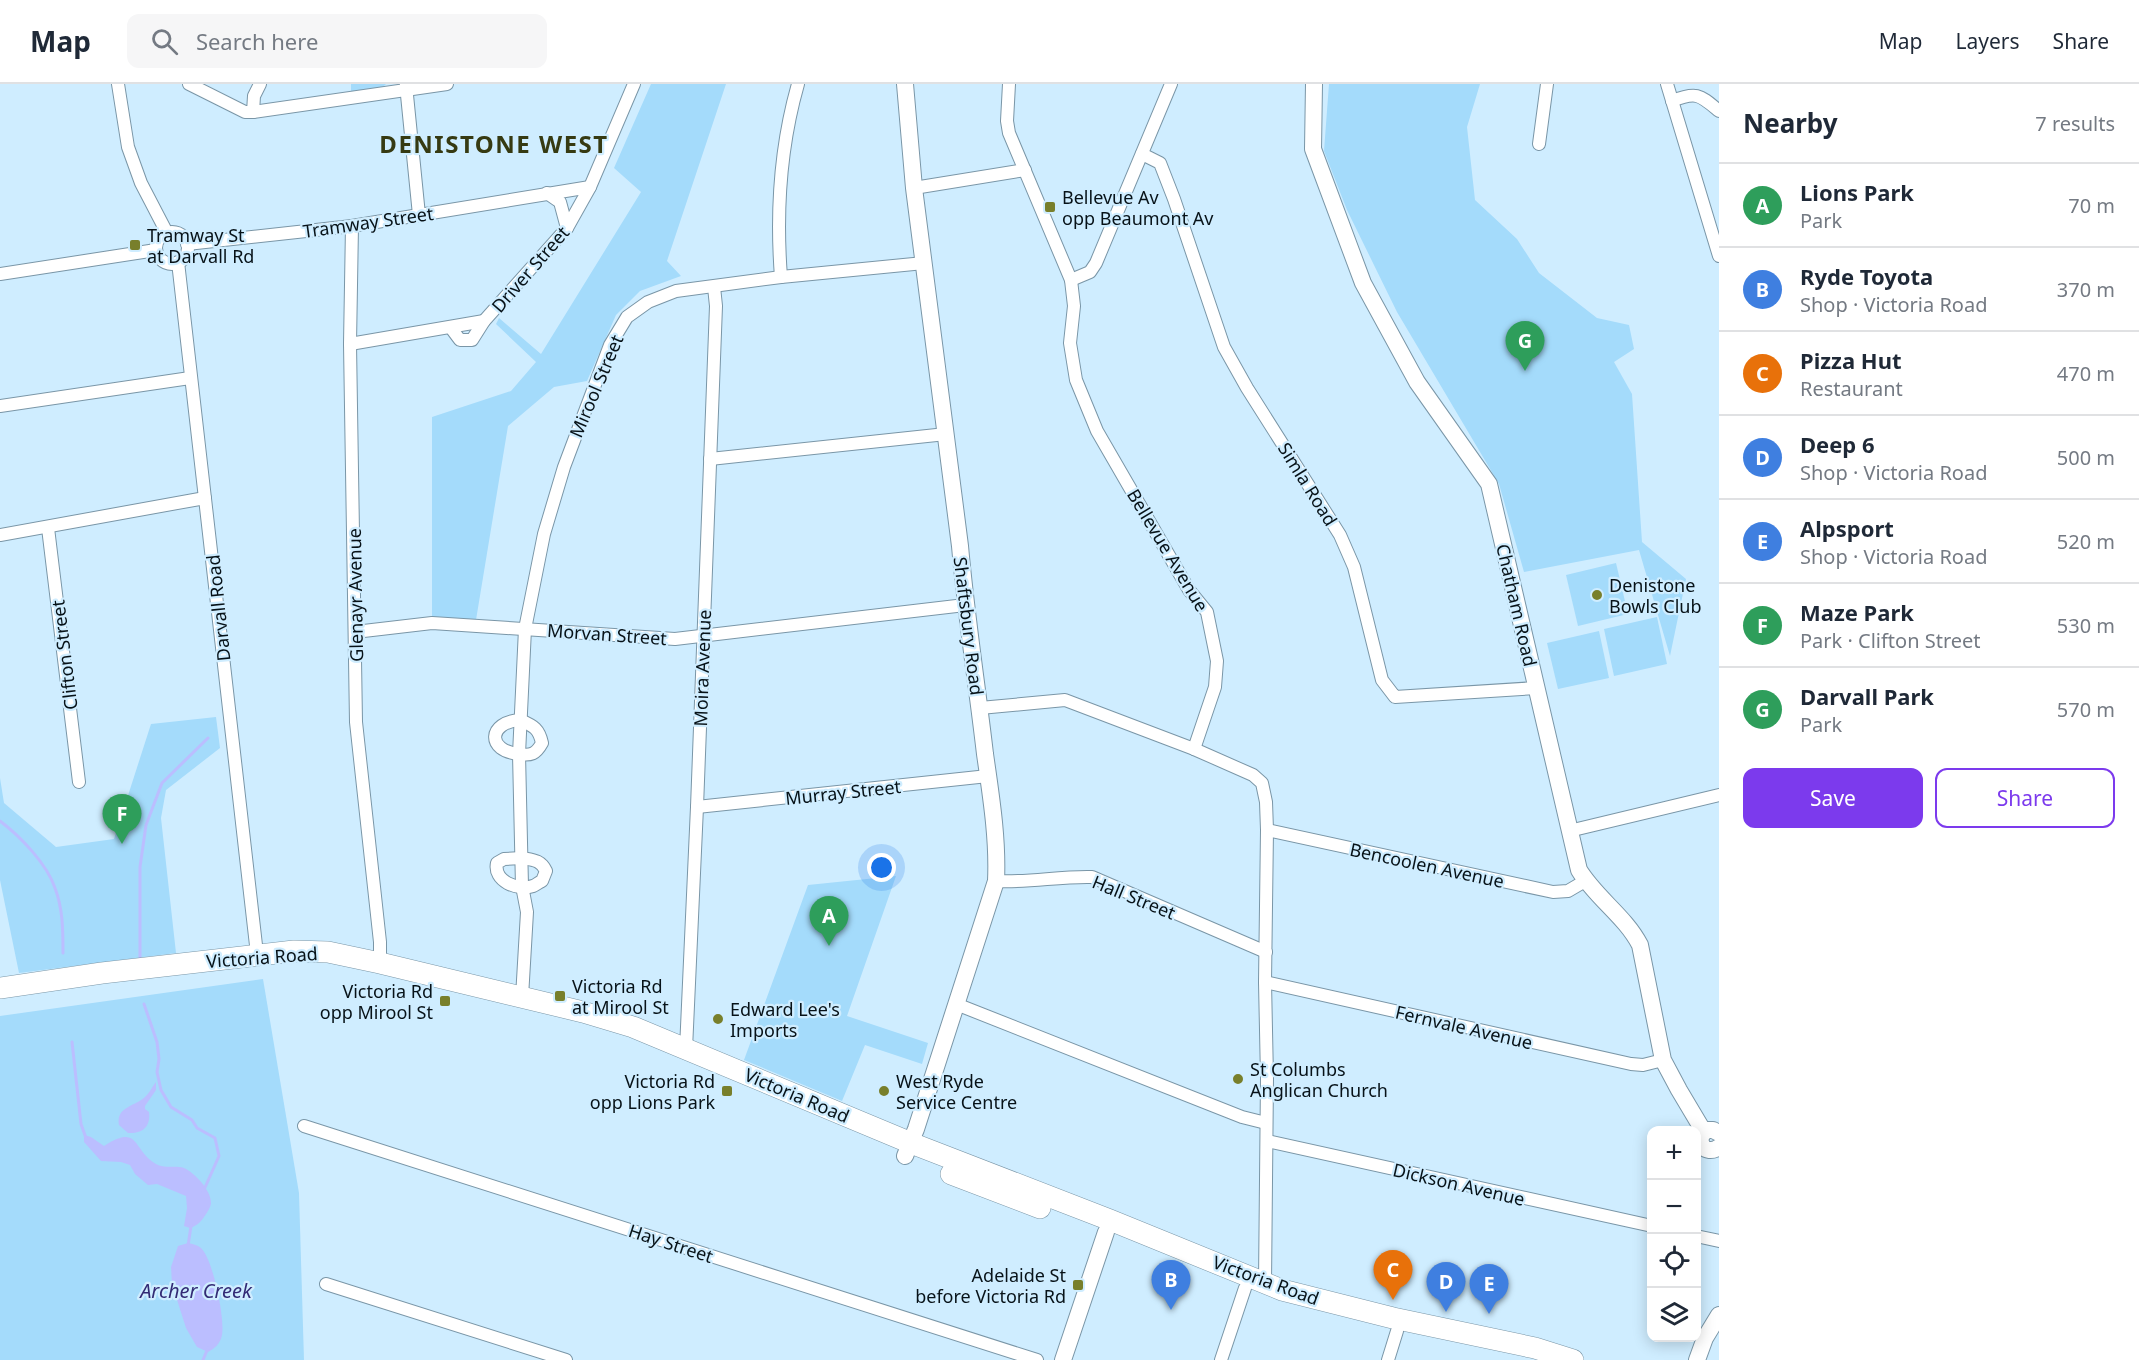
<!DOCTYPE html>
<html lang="en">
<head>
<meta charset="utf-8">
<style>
	:root { --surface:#fff; --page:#f6f6f7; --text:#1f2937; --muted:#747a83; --line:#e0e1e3; --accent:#7c3aed }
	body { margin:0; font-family:"Noto Sans",sans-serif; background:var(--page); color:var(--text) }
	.controls { position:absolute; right:18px; bottom:18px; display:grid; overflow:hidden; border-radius:12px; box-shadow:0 3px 15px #0003 }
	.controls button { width:54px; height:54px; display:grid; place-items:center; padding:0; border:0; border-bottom:2px solid var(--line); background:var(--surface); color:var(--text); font:30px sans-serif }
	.you { position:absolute; left:882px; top:784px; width:21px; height:21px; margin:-15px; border:4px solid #fff; border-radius:50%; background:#1a73e8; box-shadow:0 0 0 9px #1a73e833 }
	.badge { display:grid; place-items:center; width:39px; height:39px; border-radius:50%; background:var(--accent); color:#fff; font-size:20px; font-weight:700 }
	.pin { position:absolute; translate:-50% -50px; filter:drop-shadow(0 2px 3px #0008) }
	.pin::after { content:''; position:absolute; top:32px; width:21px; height:18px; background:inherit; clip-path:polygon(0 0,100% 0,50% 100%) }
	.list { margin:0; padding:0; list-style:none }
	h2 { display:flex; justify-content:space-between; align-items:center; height:78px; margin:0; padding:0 24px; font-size:26px }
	h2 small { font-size:20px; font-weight:400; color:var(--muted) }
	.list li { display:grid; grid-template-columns:39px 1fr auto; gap:18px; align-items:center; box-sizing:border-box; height:84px; padding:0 24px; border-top:2px solid var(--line) }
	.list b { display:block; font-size:22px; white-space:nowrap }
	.list p { margin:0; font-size:20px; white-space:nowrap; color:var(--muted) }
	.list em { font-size:20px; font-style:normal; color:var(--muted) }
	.actions { display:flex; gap:12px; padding:18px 24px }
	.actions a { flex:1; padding:14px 0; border:2px solid var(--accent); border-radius:12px; text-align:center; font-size:21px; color:var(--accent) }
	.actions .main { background:var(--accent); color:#fff }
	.icon { flex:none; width:33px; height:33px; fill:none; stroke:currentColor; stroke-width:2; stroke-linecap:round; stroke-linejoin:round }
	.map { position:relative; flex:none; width:1719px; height:1276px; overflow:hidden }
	header { display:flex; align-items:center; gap:36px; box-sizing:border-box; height:84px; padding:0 30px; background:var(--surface); border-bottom:2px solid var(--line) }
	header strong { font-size:28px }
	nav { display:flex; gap:33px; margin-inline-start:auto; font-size:21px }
	.search { width:420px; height:54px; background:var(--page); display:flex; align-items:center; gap:15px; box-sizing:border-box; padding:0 21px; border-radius:12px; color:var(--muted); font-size:22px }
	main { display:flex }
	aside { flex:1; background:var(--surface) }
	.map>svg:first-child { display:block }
	.green { fill:#a4dbfb }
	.water { fill:#bbbeff }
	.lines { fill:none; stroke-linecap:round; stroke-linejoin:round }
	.stream { stroke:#bbbeff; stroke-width:3 }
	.street-casing { stroke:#7a96a7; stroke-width:14 }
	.secondary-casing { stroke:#7a96a7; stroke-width:18 }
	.highway-casing { stroke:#7a96a7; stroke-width:22 }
	.street { stroke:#fff; stroke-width:12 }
	.secondary { stroke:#fff; stroke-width:16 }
	.highway { stroke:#fff; stroke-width:21 }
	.poi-dot { fill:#787f2b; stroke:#cfedff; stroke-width:2 }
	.labels { text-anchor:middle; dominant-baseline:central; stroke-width:4.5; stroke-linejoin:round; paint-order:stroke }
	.poi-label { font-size:18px; fill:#071218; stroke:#cfedff; text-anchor:start }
	.street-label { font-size:18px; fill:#071218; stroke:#cfedff }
	.water-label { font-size:20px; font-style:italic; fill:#332b75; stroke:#cfedff }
	.district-label { font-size:24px; font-weight:bold; letter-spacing:1.5px; fill:#363a12; stroke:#cfedff }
</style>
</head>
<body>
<header>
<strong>Map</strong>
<div class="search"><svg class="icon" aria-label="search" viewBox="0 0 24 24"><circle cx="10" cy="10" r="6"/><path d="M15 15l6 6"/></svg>Search here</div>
<nav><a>Map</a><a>Layers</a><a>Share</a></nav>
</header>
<main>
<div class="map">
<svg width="1719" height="1276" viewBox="0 0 1719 1276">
	<rect width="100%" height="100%" fill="#cfedff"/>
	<!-- green -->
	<g class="green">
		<polygon points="351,0 386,0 383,3 351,9"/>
		<polygon points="651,0 726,0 667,177 681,192 640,207 616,231 587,297 554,303 508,342 475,542 432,539 432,333 511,307 536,278 496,240 499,234 541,270 641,108 614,84"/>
		<polygon points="1329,0 1480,0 1467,43 1475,116 1517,155 1539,189 1597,234 1629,241 1634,265 1614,278 1632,310 1642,458 1686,495 1670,572 1639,466 1524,488 1499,400 1397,228 1347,126 1324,67"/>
		<polygon points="1616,479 1628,530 1578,542 1566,491"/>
		<polygon points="1657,533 1667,580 1614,592 1604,545"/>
		<polygon points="1599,547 1609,594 1558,605 1547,559"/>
		<polygon points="216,633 220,664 166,706 161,734 176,869 19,889 0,796 0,694 4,719 56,763 114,755 151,640"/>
		<polygon points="896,792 847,932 928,959 922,980 865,961 842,1017 744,976 808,801"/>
		<polygon points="263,895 299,1109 304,1276 0,1276 0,932"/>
	</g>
	<!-- water -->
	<g class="water">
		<path d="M156,998V1006L145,1022V1025L149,1028C151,1043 142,1050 128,1049L119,1041C116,1023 133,1023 144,1014C149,1010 152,1003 156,998Z"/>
		<path d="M84,1051L91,1053L104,1062C140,1039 132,1066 156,1080C164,1085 176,1081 184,1084C195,1089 212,1107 211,1120C210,1124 207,1129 204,1133C201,1138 196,1142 190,1144L184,1142L187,1124L186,1112L157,1100L148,1101L135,1090L130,1081L121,1078L101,1077L84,1058Z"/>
		<path d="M188,1159C193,1160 197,1161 201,1164C213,1175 225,1235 222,1251C220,1260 215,1264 208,1268L197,1263L186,1244L172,1200L171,1183L178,1162Z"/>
	</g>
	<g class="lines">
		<!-- stream -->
		<g class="stream">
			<path d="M0,737C20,752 47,780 55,804C63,825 63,847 63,869"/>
			<polyline points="140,874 140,783 146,741 162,699 208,654"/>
			<polyline points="144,920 157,958 159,975 157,988 161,1006 171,1023 192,1036 197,1044 215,1054 219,1072 203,1108"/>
			<polyline points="72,958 81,1040 86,1054"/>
			<polyline points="188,1162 191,1142"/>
			<polyline points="203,1276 208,1264"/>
		</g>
		<!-- street casing -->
		<g class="street-casing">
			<g id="street">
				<polyline points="118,0 128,63 141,99 167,149"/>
				<polyline points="189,0 245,28 253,28 447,0"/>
				<polyline points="1009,0 1007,37 1009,49 1071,196 1074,222 1070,259 1076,296 1097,347 1189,506 1207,528 1217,577 1215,603 1194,665"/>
				<polyline points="1667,0 1719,172"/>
				<polyline points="406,1 419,131"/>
				<path d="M1672,17C1697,7 1700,11 1719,27"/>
				<polyline points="253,28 254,12 260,0"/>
				<polyline points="1539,60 1547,0"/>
				<polyline points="1142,70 1160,79 1174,115 1224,263 1247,304 1340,451 1354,483 1382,596 1395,613 1536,604"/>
				<polyline points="914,104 1025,86"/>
				<polyline points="547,109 560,118 567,144"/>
				<polyline points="352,142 350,260 356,638 380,858 380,879"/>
				<circle cx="172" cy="164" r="16"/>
				<polyline points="187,160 352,142 590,103"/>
				<polyline points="178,178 257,870"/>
				<polyline points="0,190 156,166"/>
				<path d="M781,193C776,128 780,63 798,0"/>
				<polyline points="1071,196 1090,188 1096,179 1171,0"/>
				<polyline points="451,244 460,256 472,256 484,237 567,144 590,103 634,0"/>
				<polyline points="350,260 484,237"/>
				<polyline points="0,322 190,294"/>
				<polyline points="710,375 946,350"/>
				<polyline points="48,444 79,698"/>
				<polyline points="0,451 205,414"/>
				<polyline points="355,548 432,539 675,555 965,521"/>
				<polyline points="980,624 1065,616 1194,665 1253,691 1262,699 1266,718 1267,746 1265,898 1267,994 1265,1199"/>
				<path d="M520,636C534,642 539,645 542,659C536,670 531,672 519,670C486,667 488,638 520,636Z"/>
				<polyline points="697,723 988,692"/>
				<polyline points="1267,746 1553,808 1568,807 1585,797"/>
				<polyline points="1569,747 1719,711"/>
				<path d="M522,774C533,776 541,776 546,787L542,797C539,798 536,801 533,802C517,807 493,797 497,779L504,775Z"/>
				<path d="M996,797C1028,799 1060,792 1092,793L1266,868"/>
				<polyline points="1265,898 1631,980 1643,981 1663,976"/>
				<polyline points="522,913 527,828 522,802 519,670 525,545 544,450 564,383 610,261 627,233 648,218 676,207 781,193 924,179"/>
				<polyline points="956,920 1242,1033 1266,1039"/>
				<polyline points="686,965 697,723 716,222 714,203"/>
				<polyline points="304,1042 1037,1276"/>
				<polyline points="1267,1057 1652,1142"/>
				<polyline points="1696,1152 1719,1157"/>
				<polyline points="326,1200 566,1276"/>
				<polyline points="1221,1276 1245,1204"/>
				<polyline points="1388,1276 1397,1247"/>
			</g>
		</g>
		<!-- secondary casing -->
		<g class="secondary-casing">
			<g id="secondary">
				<path d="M905,0L914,104L960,462C966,531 977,601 985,670C991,712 998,755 996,797L916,1045L905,1072"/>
				<path d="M1314,0L1313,65L1363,199L1417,298L1489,400L1579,786C1596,814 1625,832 1640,861L1663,976L1679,1006L1704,1048"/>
				<path d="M1719,1049L1713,1046H1707C1693,1056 1705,1073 1719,1063"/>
				<polyline points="1063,1276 1106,1148"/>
				<polyline points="1697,1276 1705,1254 1719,1231"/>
			</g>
		</g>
		<!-- highway casing -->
		<g class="highway-casing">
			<g id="highway">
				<polyline points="0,904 102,889 294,867 328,868 380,879 583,928 633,943 911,1059 1110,1136 1282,1206 1393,1234 1535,1264 1573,1276"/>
				<polyline points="951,1090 1040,1124"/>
			</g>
		</g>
		<!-- street -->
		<use href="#street" class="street"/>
		<!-- secondary -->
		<use href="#secondary" class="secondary"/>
		<!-- highway -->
		<use href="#highway" class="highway"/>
	</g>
	<!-- markers -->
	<g class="poi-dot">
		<rect x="1044" y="117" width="12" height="12" rx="3"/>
		<rect x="129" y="155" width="12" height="12" rx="3"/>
		<circle cx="1597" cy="511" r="6"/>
		<rect x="554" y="906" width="12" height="12" rx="3"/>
		<rect x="439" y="911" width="12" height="12" rx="3"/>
		<circle cx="718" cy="935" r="6"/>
		<circle cx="1238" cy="995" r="6"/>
		<rect x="721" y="1001" width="12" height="12" rx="3"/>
		<circle cx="884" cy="1007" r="6"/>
		<rect x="1072" y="1195" width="12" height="12" rx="3"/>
	</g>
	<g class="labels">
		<!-- poi labels -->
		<g class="poi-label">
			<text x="1062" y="113">Bellevue Av<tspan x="1062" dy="21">opp Beaumont Av</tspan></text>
			<text x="147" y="151">Tramway St<tspan x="147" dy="21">at Darvall Rd</tspan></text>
			<text x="1609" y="501">Denistone<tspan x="1609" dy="21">Bowls Club</tspan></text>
			<text x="572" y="902">Victoria Rd<tspan x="572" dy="21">at Mirool St</tspan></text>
			<text x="433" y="907" text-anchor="end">Victoria Rd<tspan x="433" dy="21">opp Mirool St</tspan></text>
			<text x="730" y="925">Edward Lee's<tspan x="730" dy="21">Imports</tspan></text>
			<text x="1250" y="985">St Columbs<tspan x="1250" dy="21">Anglican Church</tspan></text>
			<text x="715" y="997" text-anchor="end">Victoria Rd<tspan x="715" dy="21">opp Lions Park</tspan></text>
			<text x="896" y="997">West Ryde<tspan x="896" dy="21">Service Centre</tspan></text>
			<text x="1066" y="1191" text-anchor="end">Adelaide St<tspan x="1066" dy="21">before Victoria Rd</tspan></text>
		</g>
		<!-- street labels -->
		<g class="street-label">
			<text transform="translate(368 138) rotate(-8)">Tramway Street</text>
			<text transform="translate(530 185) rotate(-49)">Driver Street</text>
			<text transform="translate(596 302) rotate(-67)">Mirool Street</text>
			<text transform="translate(1308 400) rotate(58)">Simla Road</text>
			<text transform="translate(1168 466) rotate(59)">Bellevue Avenue</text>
			<text transform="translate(355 511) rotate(-91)">Glenayr Avenue</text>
			<text transform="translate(1517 521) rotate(77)">Chatham Road</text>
			<text transform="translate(218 524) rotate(-96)">Darvall Road</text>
			<text transform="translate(969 542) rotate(83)">Shaftsbury Road</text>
			<text transform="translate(607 550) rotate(4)">Morvan Street</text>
			<text transform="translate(64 571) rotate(-97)">Clifton Street</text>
			<text transform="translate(702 584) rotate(-88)">Moira Avenue</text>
			<text transform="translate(843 708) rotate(-6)">Murray Street</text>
			<text transform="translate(1427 781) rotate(12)">Bencoolen Avenue</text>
			<text transform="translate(1134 813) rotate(22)">Hall Street</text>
			<text transform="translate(262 873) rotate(-4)">Victoria Road</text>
			<text transform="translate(1464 943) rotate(13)">Fernvale Avenue</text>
			<text transform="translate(797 1011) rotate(23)">Victoria Road</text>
			<text transform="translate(1459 1100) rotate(13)">Dickson Avenue</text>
			<text transform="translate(671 1159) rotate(18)">Hay Street</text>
			<text transform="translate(1266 1196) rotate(20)">Victoria Road</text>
		</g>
		<!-- water labels -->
		<g class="water-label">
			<text x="196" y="1206">Archer Creek</text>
		</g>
		<!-- district labels -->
		<g class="district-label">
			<text x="494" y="59">DENISTONE WEST</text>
		</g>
	</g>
</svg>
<div class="controls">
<button>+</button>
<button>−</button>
<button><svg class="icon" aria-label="locate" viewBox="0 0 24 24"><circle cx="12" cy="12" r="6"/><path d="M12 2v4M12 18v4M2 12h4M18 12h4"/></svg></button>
<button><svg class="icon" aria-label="layers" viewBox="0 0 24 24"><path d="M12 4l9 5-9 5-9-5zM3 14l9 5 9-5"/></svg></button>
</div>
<div class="you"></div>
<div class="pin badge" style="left:829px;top:862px;background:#2e9e5b">A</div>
<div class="pin badge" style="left:1171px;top:1226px;background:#3f7fe0">B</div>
<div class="pin badge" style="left:1393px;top:1216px;background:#e8710a">C</div>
<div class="pin badge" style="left:1446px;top:1228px;background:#3f7fe0">D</div>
<div class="pin badge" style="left:1489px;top:1230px;background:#3f7fe0">E</div>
<div class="pin badge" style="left:122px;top:760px;background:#2e9e5b">F</div>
<div class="pin badge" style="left:1525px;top:287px;background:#2e9e5b">G</div>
</div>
<aside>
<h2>Nearby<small>7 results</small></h2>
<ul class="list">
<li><span class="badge" style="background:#2e9e5b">A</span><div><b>Lions Park</b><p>Park</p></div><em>70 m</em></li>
<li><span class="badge" style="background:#3f7fe0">B</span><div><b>Ryde Toyota</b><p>Shop · Victoria Road</p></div><em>370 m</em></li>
<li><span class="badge" style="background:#e8710a">C</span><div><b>Pizza Hut</b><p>Restaurant</p></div><em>470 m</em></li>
<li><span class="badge" style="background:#3f7fe0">D</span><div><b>Deep 6</b><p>Shop · Victoria Road</p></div><em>500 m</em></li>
<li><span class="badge" style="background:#3f7fe0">E</span><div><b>Alpsport</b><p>Shop · Victoria Road</p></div><em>520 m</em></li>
<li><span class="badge" style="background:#2e9e5b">F</span><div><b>Maze Park</b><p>Park · Clifton Street</p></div><em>530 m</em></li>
<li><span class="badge" style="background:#2e9e5b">G</span><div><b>Darvall Park</b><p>Park</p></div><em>570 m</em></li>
</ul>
<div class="actions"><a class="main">Save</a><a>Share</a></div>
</aside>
</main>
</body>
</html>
